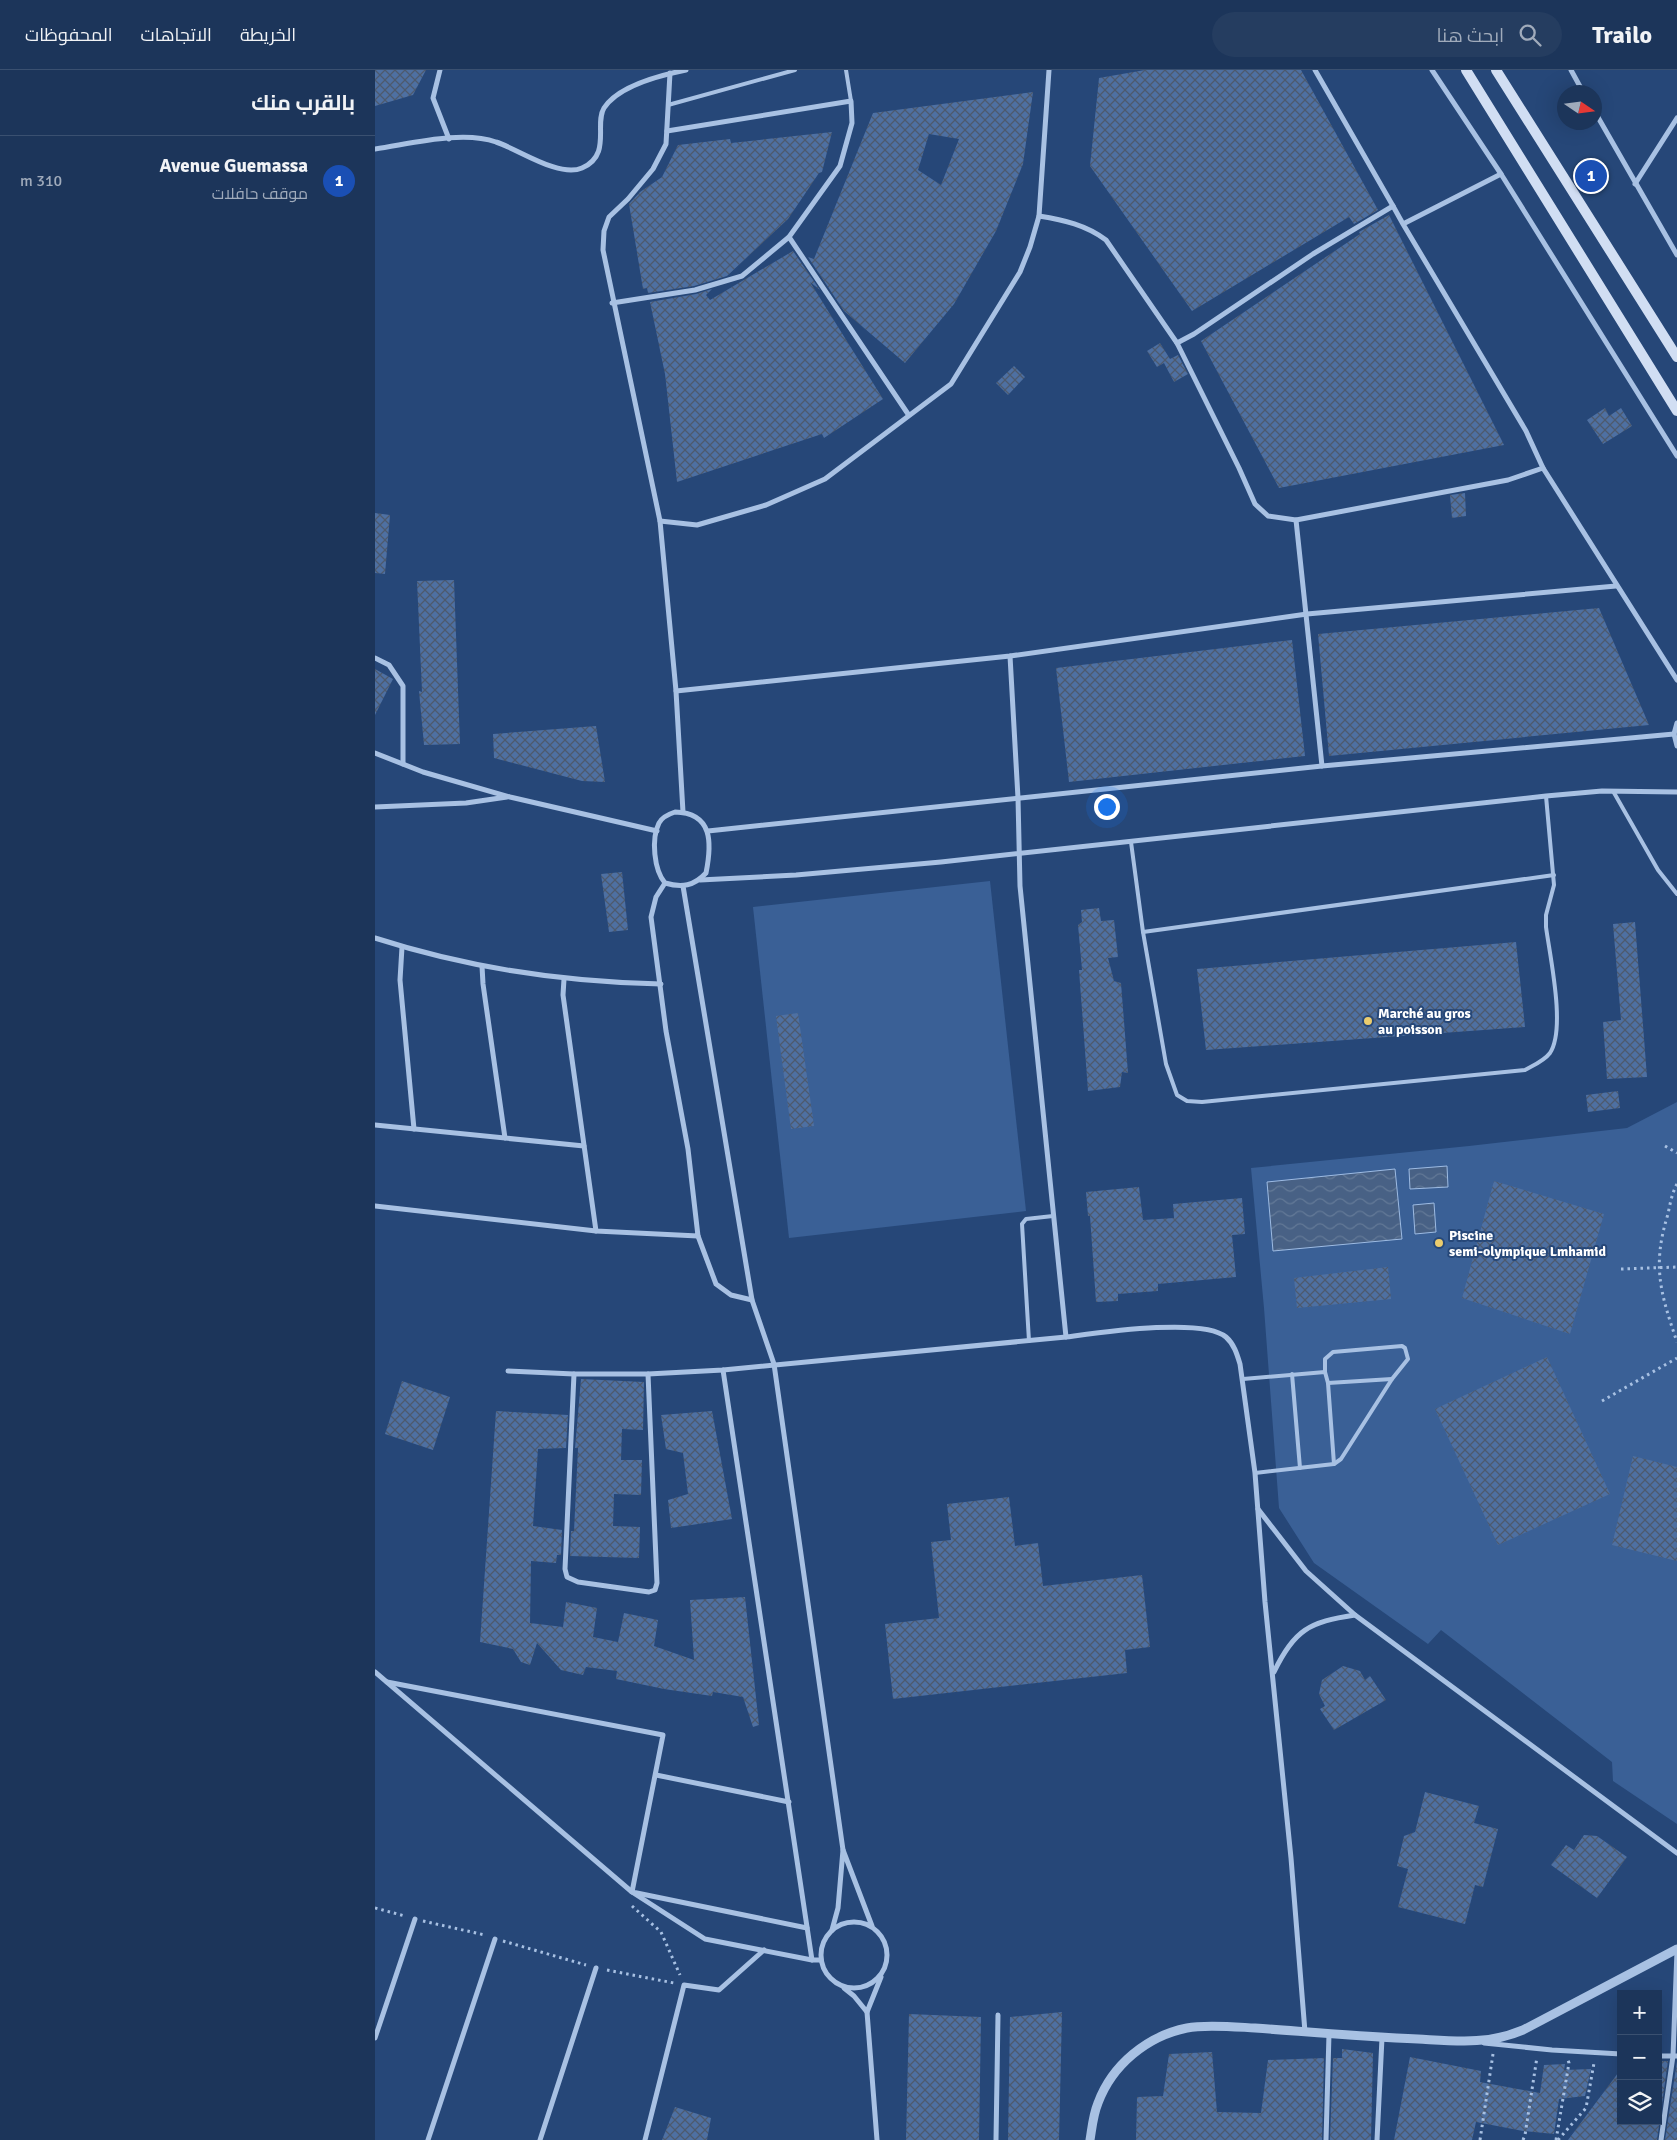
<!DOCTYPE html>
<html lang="ar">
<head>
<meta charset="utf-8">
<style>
	:root { --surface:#1c355a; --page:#253d60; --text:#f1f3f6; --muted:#a0abbb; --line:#3a5070; --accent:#95b2f1 }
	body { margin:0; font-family:Signika,Cairo,sans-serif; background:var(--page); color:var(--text); direction:rtl }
	.controls { position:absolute; right:15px; bottom:15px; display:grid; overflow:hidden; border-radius:0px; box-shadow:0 5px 20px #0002 }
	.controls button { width:45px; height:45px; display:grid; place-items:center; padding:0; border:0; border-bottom:1px solid var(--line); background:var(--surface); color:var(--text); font:25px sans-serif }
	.compass { position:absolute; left:1182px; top:15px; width:45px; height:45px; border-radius:50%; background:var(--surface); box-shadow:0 5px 20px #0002; rotate:103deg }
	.you { position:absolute; left:731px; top:736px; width:18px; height:18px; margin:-12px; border:4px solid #fff; border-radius:50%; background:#1a73e8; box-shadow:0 0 0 8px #1a73e833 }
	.badge { display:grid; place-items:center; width:32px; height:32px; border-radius:50%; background:var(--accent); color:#fff; font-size:16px; font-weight:700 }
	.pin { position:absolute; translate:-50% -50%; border:2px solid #fff; box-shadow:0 1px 5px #0006 }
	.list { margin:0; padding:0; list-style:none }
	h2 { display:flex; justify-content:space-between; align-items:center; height:65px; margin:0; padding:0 20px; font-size:21px }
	h2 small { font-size:16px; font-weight:400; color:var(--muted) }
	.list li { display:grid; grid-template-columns:32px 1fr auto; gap:15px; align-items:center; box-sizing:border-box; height:90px; padding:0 20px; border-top:1px solid var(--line) }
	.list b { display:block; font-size:19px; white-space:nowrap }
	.list p { margin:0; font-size:16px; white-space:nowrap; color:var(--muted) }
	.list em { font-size:16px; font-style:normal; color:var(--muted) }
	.icon { flex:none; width:28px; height:28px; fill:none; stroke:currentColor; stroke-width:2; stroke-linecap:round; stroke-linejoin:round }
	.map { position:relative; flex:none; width:1302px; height:2070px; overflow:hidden; direction:ltr }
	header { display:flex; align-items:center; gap:30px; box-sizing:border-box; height:70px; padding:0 25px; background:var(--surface); border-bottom:1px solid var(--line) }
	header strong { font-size:24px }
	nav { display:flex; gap:28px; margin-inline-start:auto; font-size:18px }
	.search { width:350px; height:45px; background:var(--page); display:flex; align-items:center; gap:12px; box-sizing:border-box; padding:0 18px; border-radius:28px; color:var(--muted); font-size:19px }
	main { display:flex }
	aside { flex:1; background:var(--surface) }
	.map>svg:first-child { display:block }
	.park { fill:#3a6096 }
	.water { fill:url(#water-waves); stroke:#9dbbe3 }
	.building { fill:url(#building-cross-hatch); fill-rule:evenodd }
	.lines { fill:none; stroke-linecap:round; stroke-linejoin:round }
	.path { stroke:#a8c1e3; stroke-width:3; stroke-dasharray:2.5 4; stroke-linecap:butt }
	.service { stroke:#a8c1e3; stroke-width:4 }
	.minor { stroke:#a8c1e3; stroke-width:5 }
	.tertiary { stroke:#a8c1e3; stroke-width:9 }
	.secondary { stroke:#d1def3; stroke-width:10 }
	.poi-dot { fill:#ebcc6e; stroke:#264778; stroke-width:2 }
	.labels { text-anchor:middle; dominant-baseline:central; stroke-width:4; stroke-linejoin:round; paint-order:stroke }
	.poi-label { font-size:14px; font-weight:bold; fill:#fff; stroke:#264778; text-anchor:start }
</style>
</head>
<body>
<header>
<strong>Trailo</strong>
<div class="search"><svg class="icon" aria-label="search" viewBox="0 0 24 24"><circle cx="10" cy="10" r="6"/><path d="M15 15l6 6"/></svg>ابحث هنا</div>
<nav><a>الخريطة</a><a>الاتجاهات</a><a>المحفوظات</a></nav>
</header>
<main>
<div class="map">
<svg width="1302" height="2070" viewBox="0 0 1302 2070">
	<defs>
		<pattern id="water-waves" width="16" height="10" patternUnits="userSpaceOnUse" patternTransform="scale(1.25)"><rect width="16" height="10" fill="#486185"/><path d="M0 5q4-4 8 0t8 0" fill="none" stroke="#637997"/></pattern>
		<pattern id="building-cross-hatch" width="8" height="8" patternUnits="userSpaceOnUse" patternTransform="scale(1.25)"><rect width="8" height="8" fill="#4e70a2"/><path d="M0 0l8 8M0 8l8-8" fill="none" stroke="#4d5a6e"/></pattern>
	</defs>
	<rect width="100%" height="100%" fill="#264778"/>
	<!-- park -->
	<g class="park">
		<polygon points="615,811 651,1141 414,1168 378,837"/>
		<polygon points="1302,1032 1302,1754 1238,1711 1237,1692 1066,1560 1053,1574 939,1493 904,1438 889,1238 876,1098 1094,1076 1252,1058"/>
	</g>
	<!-- water -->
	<g class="water">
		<polygon points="1072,1096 1073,1117 1035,1119 1034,1099"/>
		<polygon points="1020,1099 1027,1169 898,1181 892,1112"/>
		<polygon points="1059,1133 1061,1162 1040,1164 1038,1135"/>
	</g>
	<!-- building -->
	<g class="building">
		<polygon points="0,0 51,0 38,25 0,36"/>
		<polygon points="770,0 926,0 1003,140 979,154 974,147 817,241 715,96 724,8"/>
		<path d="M658,22L648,94L621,161L579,234L530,293L469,241L433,187L439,189L498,43ZM554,64L584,69L566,115L543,100Z"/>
		<polygon points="457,62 447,102 444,103 413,149 352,206 319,216 273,223 272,218 268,219 254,134 265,122 287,107 303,75 355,69 356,73"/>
		<polygon points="1014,145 1129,375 904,418 826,271 985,164 984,162"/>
		<polygon points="418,181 445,220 435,212 508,329 449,368 447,364 302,412 290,304 275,232 321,224 337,219 331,225 335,230"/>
		<polygon points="785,273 795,289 803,285 813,304 799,312 789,293 782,297 772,281"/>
		<polygon points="639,296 650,307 633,325 621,313"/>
		<polygon points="1230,338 1234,346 1246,338 1257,356 1228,374 1212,350"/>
		<polygon points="1090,423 1091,446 1077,448 1075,425"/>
		<polygon points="0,443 15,445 10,504 0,503"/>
		<polygon points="79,510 85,674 49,675 44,621 47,622 42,511"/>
		<polygon points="1224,538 1274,655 954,686 943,564"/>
		<polygon points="917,570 930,686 694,712 681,598"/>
		<polygon points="0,599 18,609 0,645"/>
		<polygon points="221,656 230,712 207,711 119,688 118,664"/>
		<polygon points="247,802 253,860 234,862 226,804"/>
		<polygon points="724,838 726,851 739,850 743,887 733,888 739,911 746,913 753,1003 747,1002 745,1017 713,1021 704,900 707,900 703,855 707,852 706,840"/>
		<polygon points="1260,852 1272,1007 1232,1009 1228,952 1246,950 1238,854"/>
		<polygon points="1141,872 1150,957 831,980 822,899"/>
		<polygon points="423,943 439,1056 416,1059 401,946"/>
		<polygon points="1243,1021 1245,1038 1213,1042 1211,1025"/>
		<polygon points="1119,1111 1229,1144 1195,1264 1087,1228"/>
		<polygon points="764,1117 768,1150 799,1148 798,1134 867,1128 870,1164 857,1165 861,1207 783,1214 783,1221 743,1224 743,1231 721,1232 715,1146 713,1146 711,1122"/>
		<polygon points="1013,1197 1016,1229 922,1238 919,1208"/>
		<polygon points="1172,1287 1235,1424 1123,1475 1060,1339"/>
		<polygon points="206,1309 269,1312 268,1360 247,1359 246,1390 267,1390 266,1425 239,1424 238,1456 265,1457 264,1488 195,1486 196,1461 199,1461 203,1378 200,1378"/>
		<polygon points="27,1311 75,1327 58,1380 10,1364"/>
		<polygon points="121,1341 193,1345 191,1378 163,1379 158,1456 187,1460 186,1485 182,1485 181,1493 156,1491 155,1553 188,1557 191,1532 222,1538 218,1567 243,1572 249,1543 283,1550 279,1576 319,1590 315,1530 370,1527 384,1655 378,1657 368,1627 338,1622 337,1626 289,1619 241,1609 242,1601 211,1597 208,1605 186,1600 162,1573 155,1595 146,1592 138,1579 105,1572"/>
		<polygon points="337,1341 357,1449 296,1458 293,1430 313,1424 308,1383 291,1379 286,1345"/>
		<polygon points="1258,1386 1302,1397 1302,1491 1237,1475"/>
		<polygon points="634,1427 640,1476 663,1473 668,1516 767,1505 775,1577 750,1580 752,1603 518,1629 510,1554 564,1548 556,1472 576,1470 572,1434"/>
		<polygon points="968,1596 985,1601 990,1610 995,1606 1011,1630 959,1660 945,1639 950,1636 944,1624 947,1610"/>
		<polygon points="1050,1722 1104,1736 1099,1753 1123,1759 1108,1817 1100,1815 1090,1854 1023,1837 1033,1799 1022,1796 1029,1766 1040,1762"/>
		<polygon points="1209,1765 1222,1766 1252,1787 1222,1828 1176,1795 1191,1775 1199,1780"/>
		<polygon points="687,1942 684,2070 633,2070 635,1947"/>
		<polygon points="534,1944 606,1947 604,2070 531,2070"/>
		<polygon points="967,1979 998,1983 996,2070 955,2070 958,1988 967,1988"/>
		<polygon points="837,1982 842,2042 886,2043 893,1990 949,1988 947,2070 761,2070 762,2027 788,2026 794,1984"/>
		<polygon points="1035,1987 1106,2001 1105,2012 1165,2023 1169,1995 1190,1994 1189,2000 1216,1999 1210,2026 1184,2029 1179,2064 1148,2061 1101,2052 1097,2070 1019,2070"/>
		<polygon points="1283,1991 1293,1991 1282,2070 1193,2070 1246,1999 1246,2051 1283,2051"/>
		<polygon points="1302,1991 1302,2070 1290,2070"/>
		<polygon points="300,2037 336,2048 332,2070 287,2070"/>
	</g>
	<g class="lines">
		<!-- path -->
		<g class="path">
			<polyline points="1290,1076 1302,1083"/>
			<path d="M1302,1114C1297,1123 1295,1134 1293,1144C1277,1195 1285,1222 1302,1272"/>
			<polyline points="1246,1199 1302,1197"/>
			<polyline points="1227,1331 1302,1288"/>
			<polyline points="257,1836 286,1862 305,1905"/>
			<polyline points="0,1838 30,1846"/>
			<polyline points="48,1851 110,1865"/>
			<polyline points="128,1871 211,1895"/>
			<polyline points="232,1900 299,1913"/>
			<polyline points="1105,2070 1118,1984"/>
			<polyline points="1148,2070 1150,2065 1162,1987"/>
			<polyline points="1181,2070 1194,1993 1193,1990"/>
			<polyline points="1183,2070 1211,2038 1219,1993"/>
		</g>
		<!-- service -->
		<g class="service">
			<polyline points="471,0 476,31"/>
			<polyline points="293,35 420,0"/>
			<polyline points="1238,721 1283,800 1302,824"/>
			<path d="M756,772L768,862L791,994L802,1025L812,1031L827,1032L1150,1000C1159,995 1169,991 1175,983C1191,959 1175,887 1171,857V845L1179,815L1171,726"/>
			<polyline points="768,862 1179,805"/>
			<polyline points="654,1271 647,1154 651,1149 678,1146"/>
			<polyline points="917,1304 925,1398"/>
			<polyline points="868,1309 950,1302 953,1313 1017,1309"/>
			<polyline points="953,1313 959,1394"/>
			<polyline points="880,1403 959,1394 966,1389 1017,1309 1033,1289 1030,1278 1027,1276 958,1282 950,1289 950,1302"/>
		</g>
		<!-- minor -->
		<g class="minor">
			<polyline points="65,0 58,28 74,69"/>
			<polyline points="940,0 1018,136"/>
			<polyline points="1057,0 1126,104 1302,386"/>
			<polyline points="1196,0 1208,22"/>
			<polyline points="295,3 291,74 278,99 253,129 234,147 229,161 228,180 285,451 301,621 308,742"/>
			<polyline points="1220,42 1302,185"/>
			<path d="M0,79C35,74 87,60 121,72C143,79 184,108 207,98C237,85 219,54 229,38C244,15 286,5 311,0"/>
			<polyline points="1260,114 1302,48"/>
			<path d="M664,146C689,150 711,155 731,170L802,273"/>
			<polyline points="1028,154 1151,361 1168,398 1133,410 921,450 893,446 880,434 864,398 802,273 819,264 938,184 1018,136 1028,154 1126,104"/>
			<polyline points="414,167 533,344"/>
			<polyline points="237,233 320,220 367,206 414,167 465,96 477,53 476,31 292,61"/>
			<polyline points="1168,398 1302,610"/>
			<polyline points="921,450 947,696"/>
			<polyline points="285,451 322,455 391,435 450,409 576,314 645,202 655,177 664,146 674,0"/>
			<path d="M635,586L643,728L645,816L691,1267C722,1263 828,1247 851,1267C859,1274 862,1284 865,1294L880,1403L890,1532L916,1788L930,1962"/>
			<polyline points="0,588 14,595 28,616 28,694"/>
			<polyline points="301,621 635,586 932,544 1241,516"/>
			<polyline points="1302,653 1299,664 1302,676"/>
			<polyline points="0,683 48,702 135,727 282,761"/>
			<polyline points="0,737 91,733 132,727"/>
			<path d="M300,742C338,743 337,773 331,803C319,816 307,818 290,813C279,800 276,769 284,753C287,747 294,744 300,742Z"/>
			<polyline points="333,761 947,696 1299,664"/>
			<polyline points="325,810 421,805 566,792 1171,726 1227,721 1302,722"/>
			<polyline points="308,816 377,1230 399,1294 468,1780"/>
			<path d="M0,868C93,898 188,912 286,914"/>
			<polyline points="27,877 25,910 39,1059"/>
			<polyline points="107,896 108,914 130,1068"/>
			<polyline points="189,909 188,925 221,1161"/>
			<polyline points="0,1055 209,1076"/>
			<polyline points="0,1136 221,1161 323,1166 313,1079 291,961 276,847 281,827 290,813"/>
			<polyline points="323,1166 341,1214 356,1225 377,1230"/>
			<polyline points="348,1300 437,1890"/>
			<polyline points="133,1301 199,1304 273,1304 348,1300 691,1267"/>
			<polyline points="199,1304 190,1499 192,1507 203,1512 274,1522 280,1520 282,1513 273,1304"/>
			<polyline points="883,1439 931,1501 980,1545 1302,1783"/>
			<polyline points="0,1602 257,1822 330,1869 437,1890 446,1890"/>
			<path d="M899,1602C919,1560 934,1552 980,1545"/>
			<polyline points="12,1612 288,1665 257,1822 432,1858"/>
			<polyline points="281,1705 414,1732"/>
			<circle cx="479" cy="1885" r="33"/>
			<polyline points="457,1860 463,1838 468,1780 497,1856"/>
			<polyline points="469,1918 479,1926 492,1942 506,1907"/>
			<polyline points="492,1942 502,2070"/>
			<polyline points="0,1968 40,1849"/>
			<polyline points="1109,1973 1177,1980 1246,1984"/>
			<polyline points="1283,1986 1302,1986"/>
			<polyline points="53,2070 120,1869"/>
			<polyline points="165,2070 221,1898"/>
			<polyline points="270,2070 309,1915 344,1920 389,1880"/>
			<polyline points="621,2070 623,1945"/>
			<polyline points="951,2070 954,1964"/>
			<polyline points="1002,2070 1007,1968"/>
			<polyline points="1286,2070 1298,1986 1302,1881"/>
		</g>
		<!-- tertiary -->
		<path class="tertiary" d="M715,2070C717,2058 718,2045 723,2033C737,1995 772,1966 812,1958C830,1954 861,1957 880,1958C935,1962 989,1967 1043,1969C1080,1971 1113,1975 1148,1960L1302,1879"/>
		<!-- secondary -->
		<g class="secondary">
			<polyline points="1091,0 1302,341"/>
			<polyline points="1121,0 1302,287"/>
		</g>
	</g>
	<!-- markers -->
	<g class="poi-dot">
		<circle cx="993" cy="951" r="5"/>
		<circle cx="1064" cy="1173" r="5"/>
	</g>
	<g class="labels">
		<!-- poi labels -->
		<g class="poi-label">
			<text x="1003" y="943">Marché au gros<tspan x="1003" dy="16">au poisson</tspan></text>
			<text x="1074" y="1165">Piscine<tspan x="1074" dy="16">semi-olympique Lmhamid</tspan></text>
		</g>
	</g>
</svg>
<div class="controls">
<button>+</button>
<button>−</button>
<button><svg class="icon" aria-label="layers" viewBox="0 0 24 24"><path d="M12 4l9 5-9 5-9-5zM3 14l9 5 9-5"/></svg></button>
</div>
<svg class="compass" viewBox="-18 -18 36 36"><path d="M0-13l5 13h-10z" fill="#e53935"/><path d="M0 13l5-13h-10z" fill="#a0abbb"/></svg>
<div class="you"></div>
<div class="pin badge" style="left:1216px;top:106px;background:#1a4fb4">1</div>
</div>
<aside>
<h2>بالقرب منك<small></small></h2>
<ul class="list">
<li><span class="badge" style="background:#1a4fb4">1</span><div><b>Avenue Guemassa</b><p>موقف حافلات</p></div><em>310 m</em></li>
</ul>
</aside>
</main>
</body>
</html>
